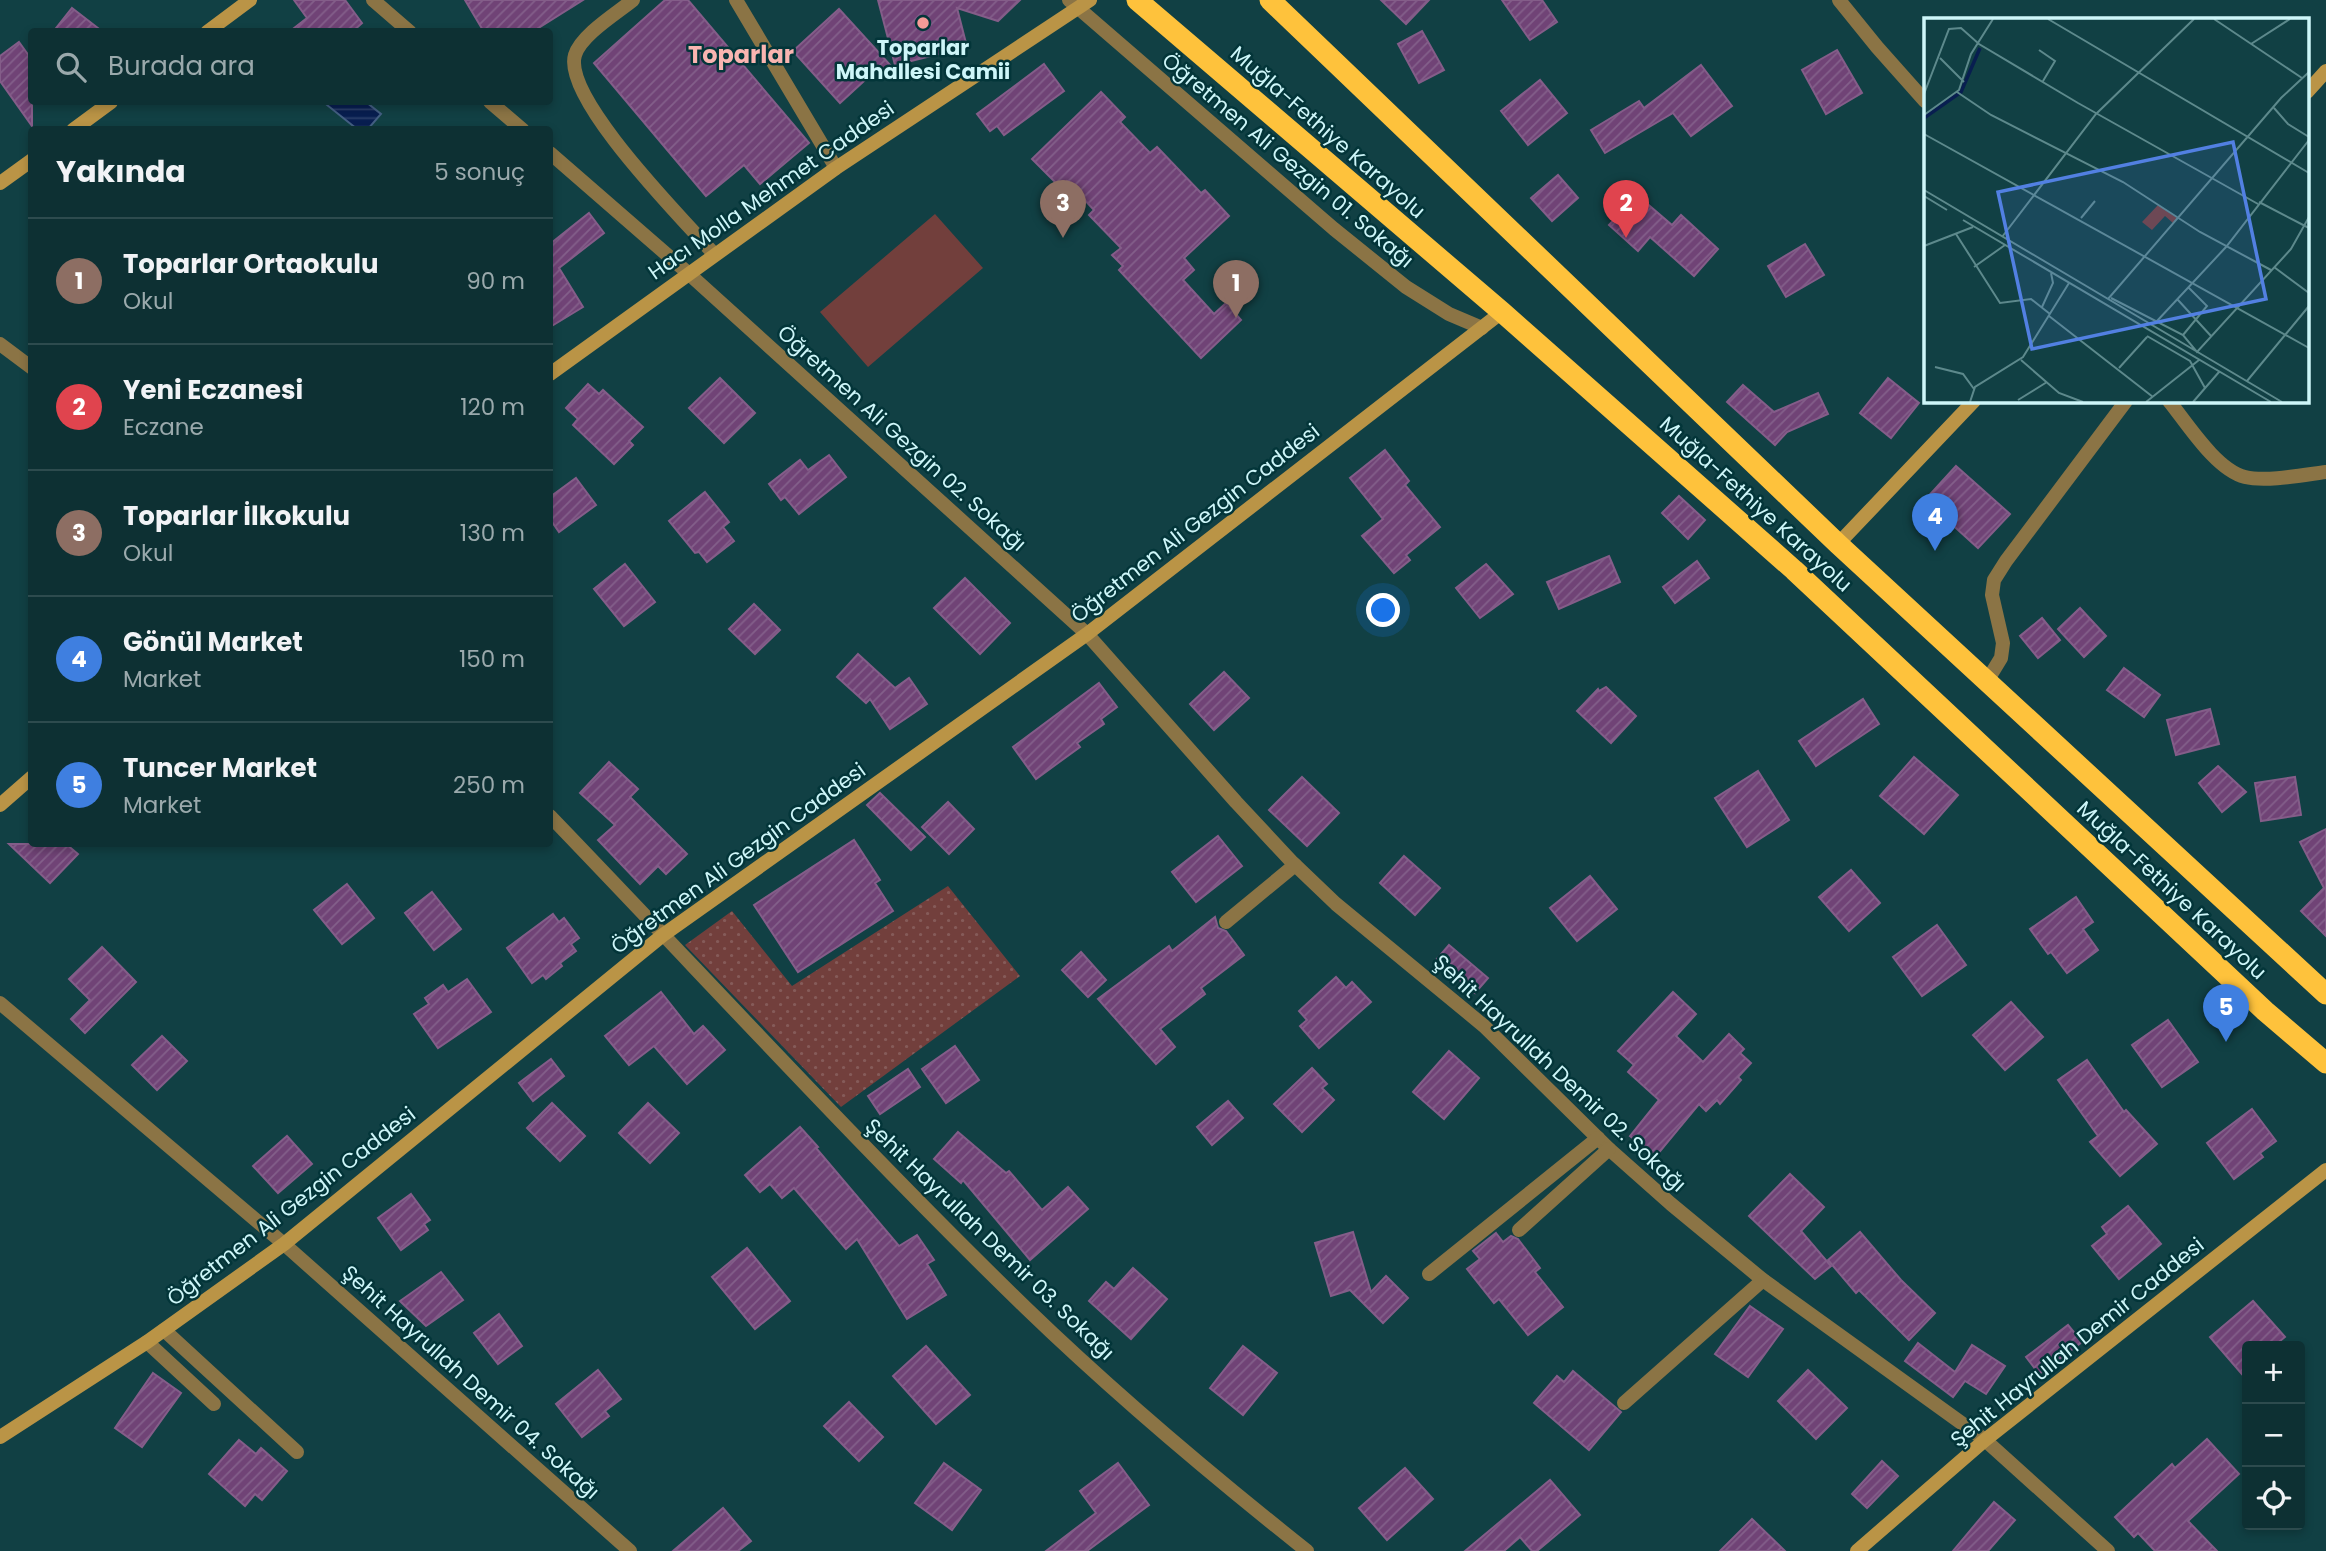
<!DOCTYPE html>
<html lang="tr">
<head>
<meta charset="utf-8">
<style>
	:root { --surface:#0d3033; --page:#16383b; --text:#f1f3f6; --muted:#9aa9ac; --line:#2d4b4e; --accent:#95b2f1 }
	body { margin:0; font-family:Poppins,sans-serif; background:var(--page); color:var(--text) }
	.controls { position:absolute; right:21px; bottom:21px; display:grid; overflow:hidden; border-radius:7px; box-shadow:0 4px 10px #0003 }
	.controls button { width:63px; height:63px; display:grid; place-items:center; padding:0; border:0; border-bottom:2px solid var(--line); background:var(--surface); color:var(--text); font:35px sans-serif }
	.you { position:absolute; left:1384px; top:611px; width:24px; height:24px; margin:-18px; border:5px solid #fff; border-radius:50%; background:#1a73e8; box-shadow:0 0 0 10px #1a73e833 }
	.badge { display:grid; place-items:center; width:46px; height:46px; border-radius:50%; background:var(--accent); color:#fff; font-size:23px; font-weight:700 }
	.pin { position:absolute; translate:-50% -58px; filter:drop-shadow(0 2px 4px #0008) }
	.pin::after { content:''; position:absolute; top:37px; width:24px; height:21px; background:inherit; clip-path:polygon(0 0,100% 0,50% 100%) }
	.list { margin:0; padding:0; list-style:none }
	h2 { display:flex; justify-content:space-between; align-items:center; height:91px; margin:0; padding:0 28px; font-size:30px }
	h2 small { font-size:23px; font-weight:400; color:var(--muted) }
	.list li { display:grid; grid-template-columns:46px 1fr auto; gap:21px; align-items:center; box-sizing:border-box; height:126px; padding:0 28px; border-top:2px solid var(--line) }
	.list b { display:block; font-size:26px; white-space:nowrap }
	.list p { margin:0; font-size:23px; white-space:nowrap; color:var(--muted) }
	.list em { font-size:23px; font-style:normal; color:var(--muted) }
	.icon { flex:none; width:38px; height:38px; fill:none; stroke:currentColor; stroke-width:2; stroke-linecap:round; stroke-linejoin:round }
	.map { position:relative; flex:none; width:2326px; height:1551px; overflow:hidden }
	.search { position:absolute; background:var(--surface); box-shadow:0 4px 10px #0003; left:28px; top:28px; width:525px; height:77px; display:flex; align-items:center; gap:18px; box-sizing:border-box; padding:0 24px; border-radius:7px; color:var(--muted); font-size:26px }
	.panel { position:absolute; background:var(--surface); box-shadow:0 4px 10px #0003; left:28px; top:126px; width:525px; height:721px; border-radius:7px }
	.map>svg:first-child { display:block }
	.grass { fill:#723f3c }
	.garden { fill:url(#garden-dots) }
	.water { fill:url(#water-rules); stroke:#435f83; stroke-width:2 }
	.building { fill:url(#building-hatch); stroke:#845d89; stroke-width:2 }
	.lines { fill:none; stroke-linecap:round; stroke-linejoin:round }
	.street { stroke:#8b7445; stroke-width:14 }
	.secondary { stroke:#ba9446; stroke-width:14 }
	.highway { stroke:#fec23c; stroke-width:21 }
	.poi-dot { fill:#f59b97; stroke:#033539; stroke-width:2.5 }
	.labels { text-anchor:middle; dominant-baseline:central; stroke-width:5; stroke-linejoin:round; paint-order:stroke }
	.poi-label { font-size:21px; font-weight:bold; fill:#cef6f9; stroke:#033539 }
	.street-label { font-size:21px; fill:#cef6f9; stroke:#033539 }
	.quarter-label { font-size:24px; font-weight:bold; fill:#f9b5b1; stroke:#033539 }
	.inset-river { fill:none; stroke:#081e50; stroke-width:3.5 }
	.inset-road { fill:none; stroke:#5d898c; stroke-width:2 }
	.view { fill:#5280e2; fill-opacity:0.15; stroke:#5280e2; stroke-width:3.5 }
	.inset-edge { fill:none; stroke:#cef6f9; stroke-width:3.5 }
</style>
</head>
<body>
<div class="map">
<svg width="2326" height="1551" viewBox="0 0 2326 1551">
	<defs>
		<pattern id="garden-dots" width="8" height="8" patternUnits="userSpaceOnUse" patternTransform="scale(1.75)"><rect width="8" height="8" fill="#723f3c"/><path d="M2 2h.1M6 6h.1" fill="none" stroke="#855b59" stroke-width="1.8" stroke-linecap="round"/></pattern>
		<pattern id="water-rules" width="6" height="5" patternUnits="userSpaceOnUse" patternTransform="scale(1.75)"><rect width="6" height="5" fill="#081e50"/><path d="M0 2.5h6" fill="none" stroke="#2b3f6a"/></pattern>
		<pattern id="building-hatch" width="6" height="6" patternUnits="userSpaceOnUse" patternTransform="scale(1.75)"><rect width="6" height="6" fill="#704376"/><path d="M-1 1l2-2M0 6l6-6M5 7l2-2" fill="none" stroke="#835f8a"/></pattern>
	</defs>
	<rect width="100%" height="100%" fill="#114044"/>
	<!-- grass -->
	<polygon class="grass" points="935,214 983,268 868,367 820,312"/>
	<!-- garden -->
	<polygon class="garden" points="948,886 1020,976 841,1107 685,945 732,911 792,986"/>
	<!-- water -->
	<polygon class="water" points="330,102 366,102 381,114 368,129 357,129 327,105"/>
	<!-- building -->
	<g class="building">
		<polygon points="294,0 345,0 362,23 352,32 289,32 307,18"/>
		<polygon points="465,0 583,0 532,32 484,32"/>
		<polygon points="665,0 688,0 809,143 760,184 744,165 706,196 594,63"/>
		<polygon points="878,0 1020,0 998,21 957,8 967,47 895,65"/>
		<polygon points="1381,0 1429,0 1406,24"/>
		<polygon points="1502,0 1542,0 1557,22 1530,40"/>
		<polygon points="72,8 103,32 53,32"/>
		<polygon points="839,9 891,66 876,70 840,103 793,51"/>
		<polygon points="1422,31 1444,70 1419,83 1398,44"/>
		<polygon points="19,42 32,60 32,126 0,81 0,56"/>
		<polygon points="1837,50 1862,93 1826,114 1802,70"/>
		<polygon points="1044,64 1064,91 1004,135 997,126 990,131 977,114"/>
		<polygon points="1701,65 1732,106 1691,136 1673,113 1605,153 1591,130 1639,101 1644,108"/>
		<polygon points="1540,80 1567,113 1528,145 1501,111"/>
		<polygon points="1101,92 1125,117 1120,122 1150,153 1157,147 1201,193 1205,190 1229,216 1184,258 1194,270 1183,280 1214,314 1226,303 1241,320 1201,358 1119,270 1123,266 1112,255 1121,248 1089,215 1094,210 1067,181 1061,188 1032,159"/>
		<polygon points="1558,175 1578,198 1552,221 1531,198"/>
		<polygon points="1637,195 1672,225 1681,215 1718,249 1694,276 1650,237 1638,251 1609,225"/>
		<polygon points="589,213 604,233 559,268 583,307 550,327 550,244"/>
		<polygon points="1805,244 1824,275 1786,297 1768,266"/>
		<polygon points="720,378 755,413 724,443 689,408"/>
		<polygon points="1888,378 1919,403 1891,438 1860,413"/>
		<polygon points="588,384 599,394 603,390 643,427 629,441 633,445 614,464 573,425 578,419 566,408"/>
		<polygon points="1743,385 1774,412 1818,393 1828,414 1787,432 1775,445 1727,402"/>
		<polygon points="1385,450 1409,481 1405,485 1440,527 1406,555 1410,560 1394,573 1362,536 1383,519 1350,478"/>
		<polygon points="829,455 846,477 799,514 785,497 781,500 769,484 800,460 808,470"/>
		<polygon points="1956,466 2010,514 1978,548 1925,500"/>
		<polygon points="576,478 596,505 559,532 550,519 550,497"/>
		<polygon points="705,492 729,522 723,527 734,541 707,562 699,552 695,553 669,521"/>
		<polygon points="1679,496 1705,520 1688,539 1662,513"/>
		<polygon points="1609,556 1620,582 1559,609 1547,582"/>
		<polygon points="1697,561 1709,578 1675,603 1663,587"/>
		<polygon points="625,564 655,602 624,626 594,589"/>
		<polygon points="1486,564 1513,594 1480,618 1456,588"/>
		<polygon points="965,578 1010,623 980,654 934,608"/>
		<polygon points="754,604 780,630 755,654 729,629"/>
		<polygon points="2080,608 2106,636 2084,657 2058,629"/>
		<polygon points="2042,618 2060,640 2038,658 2020,636"/>
		<polygon points="858,654 895,688 909,678 927,704 890,729 870,699 866,703 837,677"/>
		<polygon points="2124,668 2160,695 2144,717 2107,690"/>
		<polygon points="1224,672 1249,698 1214,730 1190,704"/>
		<polygon points="1099,683 1117,707 1101,719 1104,724 1077,743 1080,747 1036,779 1013,747"/>
		<polygon points="1606,687 1636,716 1611,743 1577,711 1598,689 1599,691"/>
		<polygon points="1863,699 1879,724 1816,766 1799,741"/>
		<polygon points="2210,709 2219,744 2176,755 2167,720"/>
		<polygon points="1914,757 1958,795 1924,834 1880,796"/>
		<polygon points="609,762 638,789 630,797 687,854 666,874 658,866 640,884 598,840 615,825 580,793"/>
		<polygon points="2218,766 2246,792 2222,812 2199,783"/>
		<polygon points="1758,771 1789,820 1747,847 1715,798"/>
		<polygon points="1302,777 1339,813 1307,846 1269,810"/>
		<polygon points="2295,777 2301,815 2261,821 2255,783"/>
		<polygon points="880,793 925,837 911,850 867,805"/>
		<polygon points="948,802 974,829 949,854 922,827"/>
		<polygon points="2326,829 2326,936 2301,911 2324,888 2300,842"/>
		<polygon points="1218,836 1242,866 1196,902 1172,872"/>
		<polygon points="854,840 880,880 875,883 893,911 798,972 754,905"/>
		<polygon points="9,844 66,844 78,854 50,883"/>
		<polygon points="1404,856 1440,888 1415,915 1380,883"/>
		<polygon points="1851,870 1880,903 1849,931 1819,897"/>
		<polygon points="1590,876 1617,909 1577,941 1550,908"/>
		<polygon points="347,884 374,918 342,944 314,910"/>
		<polygon points="432,892 461,929 434,950 405,913"/>
		<polygon points="2076,897 2093,922 2083,929 2098,950 2067,973 2051,952 2048,954 2030,929"/>
		<polygon points="553,914 559,922 564,918 579,938 571,944 576,951 560,963 562,966 546,979 543,975 532,983 507,948"/>
		<polygon points="1215,917 1218,928 1226,931 1244,955 1201,988 1205,994 1160,1029 1175,1047 1156,1064 1098,999 1169,946 1172,951"/>
		<polygon points="1937,925 1966,965 1922,996 1893,957"/>
		<polygon points="1449,945 1488,978 1475,993 1436,960"/>
		<polygon points="102,947 136,982 85,1033 71,1019 90,1000 69,979"/>
		<polygon points="1081,952 1106,980 1088,997 1062,970"/>
		<polygon points="1336,977 1346,988 1352,982 1371,1002 1319,1048 1300,1026 1307,1020 1299,1011"/>
		<polygon points="467,979 491,1012 438,1048 414,1014 429,1004 425,998 443,985 448,992"/>
		<polygon points="661,992 694,1034 703,1026 725,1050 687,1084 654,1046 629,1065 605,1036"/>
		<polygon points="1673,992 1696,1014 1676,1036 1703,1062 1729,1034 1744,1049 1740,1053 1751,1063 1738,1077 1741,1080 1720,1104 1717,1100 1706,1111 1699,1104 1656,1156 1630,1136 1659,1100 1628,1072 1634,1065 1618,1051"/>
		<polygon points="2011,1002 2043,1037 2005,1070 1973,1035"/>
		<polygon points="2168,1020 2198,1062 2162,1087 2132,1045"/>
		<polygon points="162,1036 187,1061 157,1090 132,1065"/>
		<polygon points="955,1046 979,1080 946,1103 922,1069"/>
		<polygon points="1449,1051 1479,1078 1444,1119 1413,1092"/>
		<polygon points="551,1059 564,1076 533,1101 519,1083"/>
		<polygon points="2087,1060 2124,1112 2126,1110 2157,1144 2120,1176 2090,1142 2098,1136 2058,1080"/>
		<polygon points="1312,1068 1327,1084 1322,1088 1334,1100 1302,1132 1274,1104"/>
		<polygon points="908,1069 920,1087 880,1114 868,1096"/>
		<polygon points="1228,1101 1243,1118 1212,1145 1197,1127"/>
		<polygon points="552,1103 585,1136 560,1161 527,1128"/>
		<polygon points="648,1103 679,1133 650,1163 619,1133"/>
		<polygon points="2252,1109 2276,1141 2260,1153 2263,1157 2234,1179 2207,1143"/>
		<polygon points="800,1127 818,1147 816,1148 899,1246 917,1235 934,1260 927,1264 946,1295 907,1319 857,1239 846,1249 794,1188 782,1198 770,1184 760,1192 745,1175"/>
		<polygon points="958,1132 1006,1173 1009,1171 1042,1210 1068,1187 1088,1209 1030,1260 963,1180 961,1183 934,1159"/>
		<polygon points="287,1136 312,1164 278,1193 253,1166"/>
		<polygon points="1790,1174 1824,1207 1801,1231 1831,1266 1815,1279 1749,1216"/>
		<polygon points="411,1194 430,1220 424,1224 428,1230 401,1250 378,1218"/>
		<polygon points="2128,1206 2161,1244 2119,1279 2092,1246 2107,1234 2102,1227"/>
		<polygon points="1353,1232 1371,1292 1386,1276 1408,1298 1383,1323 1350,1290 1331,1296 1315,1243"/>
		<polygon points="1860,1232 1901,1280 1935,1313 1909,1340 1859,1290 1856,1293 1828,1260"/>
		<polygon points="1496,1233 1503,1242 1511,1236 1518,1239 1540,1268 1535,1272 1563,1307 1528,1335 1499,1299 1494,1303 1467,1269 1480,1259 1473,1251"/>
		<polygon points="747,1248 790,1301 755,1329 712,1277"/>
		<polygon points="1133,1268 1167,1299 1131,1339 1089,1301 1106,1282 1114,1289"/>
		<polygon points="441,1272 463,1300 426,1326 400,1301"/>
		<polygon points="2253,1301 2285,1337 2274,1346 2247,1346 2247,1380 2210,1337"/>
		<polygon points="1750,1306 1783,1329 1748,1377 1715,1354"/>
		<polygon points="499,1314 522,1346 498,1364 474,1333"/>
		<polygon points="2068,1325 2082,1342 2039,1374 2026,1357"/>
		<polygon points="1918,1343 1955,1372 1972,1345 2005,1366 1986,1394 1965,1381 1953,1397 1905,1361"/>
		<polygon points="926,1346 970,1395 936,1424 893,1376"/>
		<polygon points="1243,1346 1277,1373 1243,1415 1210,1388"/>
		<polygon points="598,1370 621,1399 605,1411 609,1416 582,1437 556,1404"/>
		<polygon points="1808,1370 1847,1408 1816,1439 1778,1401"/>
		<polygon points="1573,1371 1621,1412 1589,1450 1534,1403 1557,1376 1564,1382"/>
		<polygon points="153,1373 181,1393 142,1447 115,1428"/>
		<polygon points="849,1402 883,1437 859,1461 824,1426"/>
		<polygon points="2207,1439 2239,1474 2188,1521 2217,1551 2155,1551 2138,1533 2134,1537 2115,1517 2172,1464 2175,1468"/>
		<polygon points="239,1440 256,1454 261,1448 287,1471 262,1500 255,1494 245,1506 209,1474"/>
		<polygon points="1882,1461 1898,1476 1867,1508 1852,1494"/>
		<polygon points="944,1463 981,1490 952,1530 915,1503"/>
		<polygon points="1118,1463 1149,1505 1087,1551 1046,1551 1096,1513 1080,1491"/>
		<polygon points="1405,1468 1433,1499 1387,1540 1359,1508"/>
		<polygon points="1550,1480 1580,1515 1537,1551 1532,1551 1520,1537 1504,1551 1465,1551"/>
		<polygon points="1994,1502 2015,1520 1988,1551 1953,1551"/>
		<polygon points="723,1508 751,1541 738,1551 673,1551"/>
		<polygon points="1752,1519 1785,1551 1720,1551"/>
	</g>
	<g class="lines">
		<!-- street -->
		<g class="street">
			<polyline points="373,0 410,32"/>
			<path d="M633,0C617,13 581,35 575,55C562,98 684,220 714,254"/>
			<polyline points="736,0 836,168"/>
			<polyline points="1069,0 1334,229 1406,287 1449,314 1482,328"/>
			<polyline points="1839,0 1877,47 1925,101"/>
			<polyline points="490,102 523,130"/>
			<polyline points="550,153 688,273 1087,634 1236,802 1291,861 1336,904 1484,1026 1609,1149 1671,1204 1763,1280 1985,1440 2108,1551"/>
			<polyline points="0,344 32,368"/>
			<path d="M2169,401C2187,423 2216,470 2245,477C2266,482 2303,475 2326,472"/>
			<polyline points="1987,681 2001,658 2003,643 1992,595 1994,580 2006,561 2126,401"/>
			<path d="M550,816C708,980 862,1149 1026,1308C1115,1394 1210,1474 1307,1551"/>
			<polyline points="1226,922 1295,865"/>
			<polyline points="0,1003 284,1244 630,1551"/>
			<polyline points="1519,1230 1609,1149"/>
			<polyline points="1429,1274 1598,1138"/>
			<polyline points="164,1330 297,1452"/>
			<polyline points="147,1342 214,1404"/>
			<polyline points="1624,1403 1763,1280"/>
		</g>
		<!-- secondary -->
		<g class="secondary">
			<polyline points="207,32 250,0"/>
			<polyline points="2307,92 2326,71"/>
			<polyline points="73,130 111,102"/>
			<polyline points="0,183 32,160"/>
			<polyline points="550,374 836,168 1090,0"/>
			<polyline points="1838,544 1974,401"/>
			<polyline points="0,805 32,777"/>
			<polyline points="0,1437 147,1342 284,1244 663,935 1087,634 1502,312"/>
			<polyline points="1857,1551 1985,1440 2326,1170"/>
		</g>
		<!-- highway -->
		<g class="highway">
			<polyline points="1137,0 1502,312 1794,570 2265,1011 2326,1063"/>
			<polyline points="1270,0 1838,544 2326,994"/>
		</g>
	</g>
	<!-- markers -->
	<circle class="poi-dot" cx="923" cy="23" r="7"/>
	<g class="labels">
		<!-- poi labels -->
		<g class="poi-label">
			<text x="923" y="47">Toparlar<tspan x="923" dy="24">Mahallesi Camii</tspan></text>
		</g>
		<!-- street labels -->
		<g class="street-label">
			<text transform="translate(1328 132) rotate(41)">Muğla-Fethiye Karayolu</text>
			<text transform="translate(1288 160) rotate(40)">Öğretmen Ali Gezgin 01. Sokağı</text>
			<text transform="translate(771 190) rotate(-35)">Hacı Molla Mehmet Caddesi</text>
			<text transform="translate(902 438) rotate(42)">Öğretmen Ali Gezgin 02. Sokağı</text>
			<text transform="translate(1756 504) rotate(42)">Muğla-Fethiye Karayolu</text>
			<text transform="translate(1195 523) rotate(-38)">Öğretmen Ali Gezgin Caddesi</text>
			<text transform="translate(738 858) rotate(-36)">Öğretmen Ali Gezgin Caddesi</text>
			<text transform="translate(2172 890) rotate(43)">Muğla-Fethiye Karayolu</text>
			<text transform="translate(1560 1073) rotate(43)">Şehit Hayrullah Demir 02. Sokağı</text>
			<text transform="translate(291 1206) rotate(-38)">Öğretmen Ali Gezgin Caddesi</text>
			<text transform="translate(990 1239) rotate(44)">Şehit Hayrullah Demir 03. Sokağı</text>
			<text transform="translate(2077 1342) rotate(-39)">Şehit Hayrullah Demir Caddesi</text>
			<text transform="translate(471 1382) rotate(42)">Şehit Hayrullah Demir 04. Sokağı</text>
		</g>
		<!-- quarter labels -->
		<g class="quarter-label">
			<text x="741" y="54">Toparlar</text>
		</g>
	</g>
	<!-- overview -->
	<g transform="translate(1924 18)">
		<rect width="385" height="385" fill="#114044"/>
		<path d="M234,187L253,200L249,205L241,198L228,212L218,204Z" fill="#723f3c"/>
		<path class="inset-river" d="M0,100L37,74L56,30"/>
		<path class="inset-road" d="M124,1L385,155M290,1L378,60M327,26L366,1M115,32L131,43L119,63M16,40L40,64M33,74L67,97L199,164L276,214L347,252M0,76L25,11L37,10L55,26L154,85L334,186M350,90L364,106L385,119M0,97L35,72L47,36L69,1M0,116L385,330M0,172L358,384M0,178L23,192M335,184L385,210M157,200L171,183M39,202L347,384M32,216L76,285L107,281L126,296M78,219L172,96L270,1M0,228L49,209M50,249L81,227M350,249L385,275M187,280L259,317L273,334L367,231L385,199M184,281L357,80L385,54M254,282L287,318M118,289L129,265L127,255M125,298L229,379M233,303L302,229L385,122M259,317L283,288L265,270M223,318L266,343L281,370M97,342L135,375L159,384M11,349L39,356L50,371M195,350L223,319M323,363L385,288M94,382L123,364M46,384L51,369L99,339L145,265M222,384L275,342M269,384L295,354"/>
		<path class="view" d="M309,124L342,281L108,331L74,174Z"/>
		<rect width="385" height="385" class="inset-edge"/>
	</g>
</svg>
<div class="controls">
<button>+</button>
<button>−</button>
<button><svg class="icon" aria-label="locate" viewBox="0 0 24 24"><circle cx="12" cy="12" r="6"/><path d="M12 2v4M12 18v4M2 12h4M18 12h4"/></svg></button>
</div>
<div class="you"></div>
<div class="pin badge" style="left:1236px;top:318px;background:#8d6e63">1</div>
<div class="pin badge" style="left:1626px;top:238px;background:#e0444e">2</div>
<div class="pin badge" style="left:1063px;top:238px;background:#8d6e63">3</div>
<div class="pin badge" style="left:1935px;top:551px;background:#3f7fe0">4</div>
<div class="pin badge" style="left:2226px;top:1042px;background:#3f7fe0">5</div>
<div class="search"><svg class="icon" aria-label="search" viewBox="0 0 24 24"><circle cx="10" cy="10" r="6"/><path d="M15 15l6 6"/></svg>Burada ara</div>
<section class="panel">
<h2>Yakında<small>5 sonuç</small></h2>
<ul class="list">
<li><span class="badge" style="background:#8d6e63">1</span><div><b>Toparlar Ortaokulu</b><p>Okul</p></div><em>90 m</em></li>
<li><span class="badge" style="background:#e0444e">2</span><div><b>Yeni Eczanesi</b><p>Eczane</p></div><em>120 m</em></li>
<li><span class="badge" style="background:#8d6e63">3</span><div><b>Toparlar İlkokulu</b><p>Okul</p></div><em>130 m</em></li>
<li><span class="badge" style="background:#3f7fe0">4</span><div><b>Gönül Market</b><p>Market</p></div><em>150 m</em></li>
<li><span class="badge" style="background:#3f7fe0">5</span><div><b>Tuncer Market</b><p>Market</p></div><em>250 m</em></li>
</ul>
</section>
</div>
</body>
</html>
